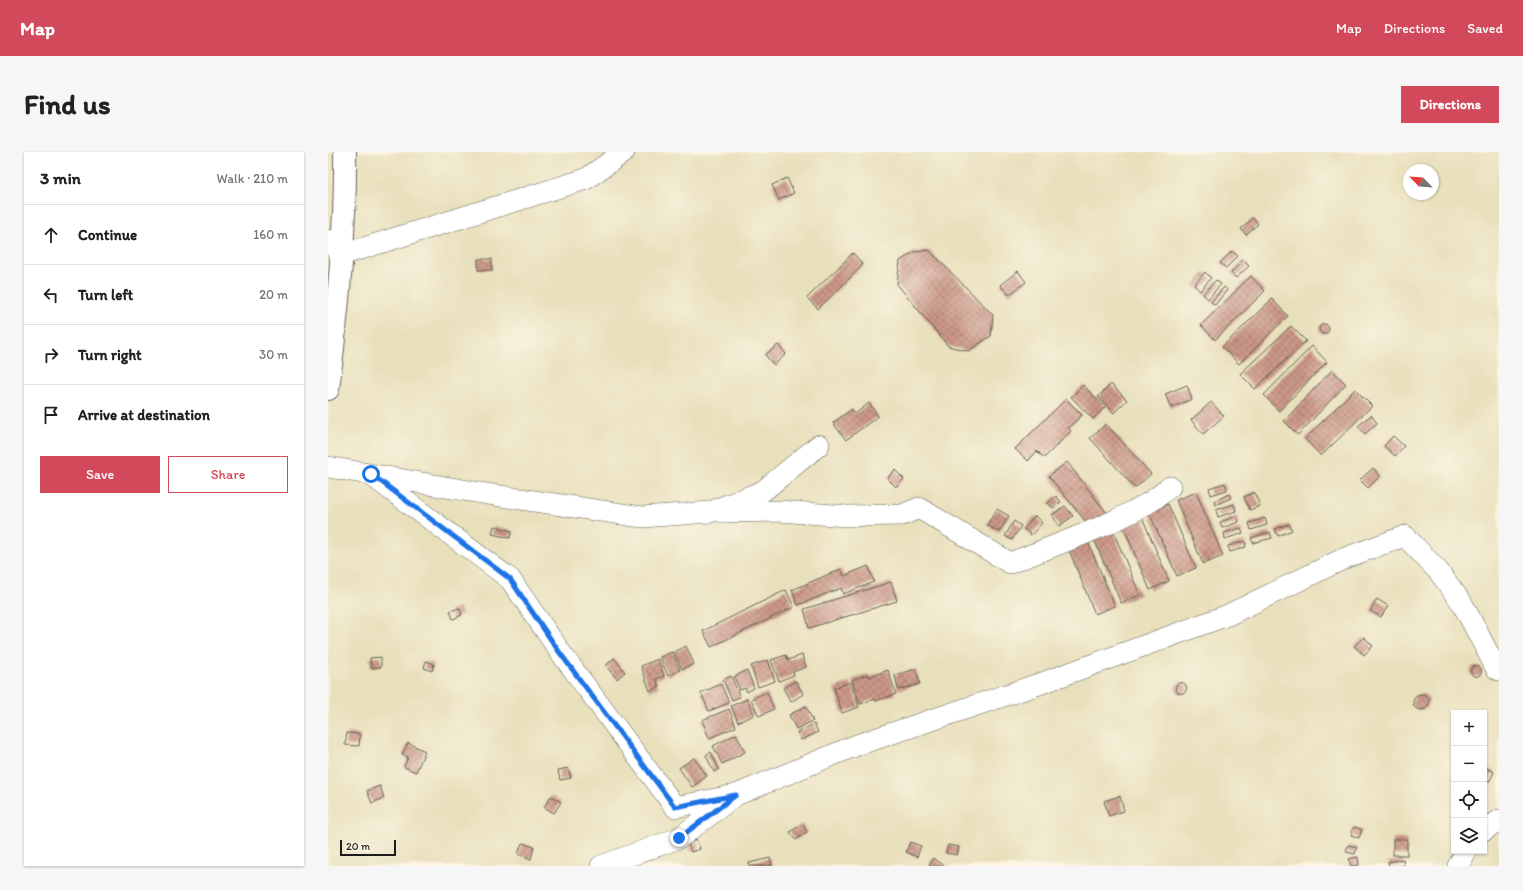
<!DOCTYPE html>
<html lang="en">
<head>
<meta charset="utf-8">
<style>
	:root { --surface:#fff; --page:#f6f6f6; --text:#202124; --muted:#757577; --line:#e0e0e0; --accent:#d1495b }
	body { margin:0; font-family:Itim,sans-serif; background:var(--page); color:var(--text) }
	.controls { position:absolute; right:12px; bottom:12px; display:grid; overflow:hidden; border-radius:0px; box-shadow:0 1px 3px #0004 }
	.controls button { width:36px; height:36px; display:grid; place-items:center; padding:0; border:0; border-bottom:1px solid var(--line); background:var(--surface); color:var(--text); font:20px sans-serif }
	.compass { position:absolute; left:1075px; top:12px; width:36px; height:36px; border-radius:50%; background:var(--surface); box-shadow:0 1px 3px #0004; rotate:295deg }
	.scale { position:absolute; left:12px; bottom:10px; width:56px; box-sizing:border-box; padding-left:4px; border:2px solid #1c1c1c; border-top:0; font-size:11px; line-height:14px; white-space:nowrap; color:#1c1c1c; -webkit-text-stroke:3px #fcf5e5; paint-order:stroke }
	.stop { position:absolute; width:12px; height:12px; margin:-9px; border:3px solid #1a73e8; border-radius:50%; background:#fff }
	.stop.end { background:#1a73e8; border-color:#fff; box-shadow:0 1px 4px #0008 }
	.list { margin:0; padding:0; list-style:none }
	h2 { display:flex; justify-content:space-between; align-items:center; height:52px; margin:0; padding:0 16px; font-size:17px }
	h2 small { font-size:13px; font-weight:400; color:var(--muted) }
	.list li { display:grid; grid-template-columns:26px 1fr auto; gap:12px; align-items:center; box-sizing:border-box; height:60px; padding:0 16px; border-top:1px solid var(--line) }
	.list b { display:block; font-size:15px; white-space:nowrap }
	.list em { font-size:13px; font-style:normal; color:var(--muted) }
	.actions { display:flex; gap:8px; padding:12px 16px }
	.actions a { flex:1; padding:9px 0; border:1px solid var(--accent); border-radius:0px; text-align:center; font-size:14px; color:var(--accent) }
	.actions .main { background:var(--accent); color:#fff }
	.icon { flex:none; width:22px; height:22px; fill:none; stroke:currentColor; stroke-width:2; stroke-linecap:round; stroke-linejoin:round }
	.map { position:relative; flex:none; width:1171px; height:714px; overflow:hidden; border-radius:0px }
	header { display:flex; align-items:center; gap:24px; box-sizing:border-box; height:56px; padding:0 20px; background:var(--accent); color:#fff }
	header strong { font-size:19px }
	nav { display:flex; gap:22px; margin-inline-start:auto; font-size:14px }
	.intro { display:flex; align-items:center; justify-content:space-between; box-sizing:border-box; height:96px; padding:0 24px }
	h1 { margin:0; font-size:28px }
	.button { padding:10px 18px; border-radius:0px; background:var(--accent); color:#fff; font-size:14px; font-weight:700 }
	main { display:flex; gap:24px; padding:0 24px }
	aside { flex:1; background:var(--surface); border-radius:0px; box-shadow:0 1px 3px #0004 }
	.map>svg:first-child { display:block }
	.building { fill:url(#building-cross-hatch) }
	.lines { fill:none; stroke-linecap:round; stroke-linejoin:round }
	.street-casing { stroke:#636154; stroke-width:22 }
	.primary-casing { stroke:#636154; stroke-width:24 }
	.street { stroke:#fff; stroke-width:21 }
	.primary { stroke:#fff; stroke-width:22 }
	.route { stroke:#1a73e8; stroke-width:5 }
</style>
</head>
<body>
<header>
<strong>Map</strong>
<nav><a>Map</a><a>Directions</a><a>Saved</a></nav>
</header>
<div class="intro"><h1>Find us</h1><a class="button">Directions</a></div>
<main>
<aside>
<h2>3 min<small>Walk · 210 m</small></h2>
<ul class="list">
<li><svg class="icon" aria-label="ahead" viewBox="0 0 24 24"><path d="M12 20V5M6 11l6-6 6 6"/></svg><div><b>Continue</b></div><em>160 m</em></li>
<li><svg class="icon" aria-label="left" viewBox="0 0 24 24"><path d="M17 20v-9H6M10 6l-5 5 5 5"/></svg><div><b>Turn left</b></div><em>20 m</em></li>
<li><svg class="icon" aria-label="right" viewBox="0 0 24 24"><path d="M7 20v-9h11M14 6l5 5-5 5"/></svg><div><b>Turn right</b></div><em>30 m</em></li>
<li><svg class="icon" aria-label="arrive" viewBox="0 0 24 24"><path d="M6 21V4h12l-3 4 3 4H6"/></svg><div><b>Arrive at destination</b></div></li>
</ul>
<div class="actions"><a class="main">Save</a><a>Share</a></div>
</aside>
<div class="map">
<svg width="1171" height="714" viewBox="0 0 1171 714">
	<defs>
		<pattern id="building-cross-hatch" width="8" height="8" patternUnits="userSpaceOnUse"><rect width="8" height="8" fill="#cc9889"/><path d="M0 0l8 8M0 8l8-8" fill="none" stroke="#a57b6f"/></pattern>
	</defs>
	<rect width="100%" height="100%" fill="#fcf5e5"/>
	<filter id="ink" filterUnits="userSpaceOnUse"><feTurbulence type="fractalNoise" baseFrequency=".025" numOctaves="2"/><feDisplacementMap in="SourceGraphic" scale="8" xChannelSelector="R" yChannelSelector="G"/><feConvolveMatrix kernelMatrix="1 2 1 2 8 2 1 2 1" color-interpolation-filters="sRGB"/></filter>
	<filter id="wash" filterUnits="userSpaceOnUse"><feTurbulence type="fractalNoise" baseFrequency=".012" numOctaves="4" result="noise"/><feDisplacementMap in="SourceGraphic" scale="16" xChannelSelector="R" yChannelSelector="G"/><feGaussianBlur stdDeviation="0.9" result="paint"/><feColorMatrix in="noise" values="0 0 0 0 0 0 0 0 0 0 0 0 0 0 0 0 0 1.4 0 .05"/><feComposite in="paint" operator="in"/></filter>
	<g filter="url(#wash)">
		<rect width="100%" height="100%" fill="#e8e0bb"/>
		<g id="blocks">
			<!-- building -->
			<g class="building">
				<polygon points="459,26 466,41 451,48 444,33"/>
				<polygon points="925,66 930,72 918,83 913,77"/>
				<polygon points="601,98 665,163 663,184 640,199 620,194 569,132 572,109 586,100"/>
				<polygon points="904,99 910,104 898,116 892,111"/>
				<polygon points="525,101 535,113 490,157 479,146"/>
				<rect x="150" y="107" width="14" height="11"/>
				<polygon points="915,108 921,114 908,126 903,121"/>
				<polygon points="690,119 698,130 681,143 672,133"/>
				<polygon points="877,120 883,126 872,139 866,133"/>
				<polygon points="923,124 937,139 887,188 873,173"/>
				<polygon points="888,128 893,132 880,147 875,142"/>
				<polygon points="896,135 899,138 887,153 883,150"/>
				<polygon points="944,147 960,164 911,212 894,195"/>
				<circle cx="996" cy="177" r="5"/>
				<polygon points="963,174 978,189 927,237 912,222"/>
				<polygon points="450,193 458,202 446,213 437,203"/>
				<polygon points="984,194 999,210 951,259 936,243"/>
				<polygon points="1004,218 1018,232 970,283 956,269"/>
				<polygon points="783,232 799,248 786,261 770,245"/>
				<polygon points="755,233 777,255 765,267 743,245"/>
				<polygon points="859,233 864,247 843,256 837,242"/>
				<polygon points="1027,237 1044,254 993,304 977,287"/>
				<polygon points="738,247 754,263 740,276 743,279 716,306 709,299 700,309 687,297"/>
				<polygon points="883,250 896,264 875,282 863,268"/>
				<polygon points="541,251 550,264 518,288 505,271 524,257 527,262"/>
				<polygon points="1043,263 1049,271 1037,282 1030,274"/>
				<polygon points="778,272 823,322 807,336 762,286"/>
				<polygon points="1065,284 1076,294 1067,304 1056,294"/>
				<polygon points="739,310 779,361 762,375 721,324"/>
				<polygon points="1045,316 1052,324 1040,336 1032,328"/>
				<polygon points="567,318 576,327 568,335 559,326"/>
				<polygon points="897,331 899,338 883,343 881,336"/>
				<polygon points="868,340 895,404 875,412 848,348"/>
				<polygon points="926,340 932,354 922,358 916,345"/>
				<polygon points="901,342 903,346 887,353 886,349"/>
				<polygon points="728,344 733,350 725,356 720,351"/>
				<polygon points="840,352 868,416 849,424 821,360"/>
				<polygon points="906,352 908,359 890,365 888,358"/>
				<polygon points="737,354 745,364 731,374 724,363"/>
				<polygon points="669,357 681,364 671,380 659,373"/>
				<polygon points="707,364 714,371 703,383 696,377"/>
				<polygon points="909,364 911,370 894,376 892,370"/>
				<polygon points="814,365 841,429 822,438 795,374"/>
				<polygon points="937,366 939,373 923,378 921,371"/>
				<polygon points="686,369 693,374 684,388 677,384"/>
				<polygon points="961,372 964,378 950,384 947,377"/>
				<polygon points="166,374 184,379 182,386 164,382"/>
				<polygon points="913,376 915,381 897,387 896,381"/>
				<polygon points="785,379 812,443 793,451 766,387"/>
				<polygon points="942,380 944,386 925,391 923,386"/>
				<polygon points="917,389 918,395 902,400 900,394"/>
				<polygon points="760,390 787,454 767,462 741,398"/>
				<polygon points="540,414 546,430 515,442 513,436 470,453 464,438 513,417 516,424"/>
				<polygon points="563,430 569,449 481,476 476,457"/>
				<polygon points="458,438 466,455 383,495 375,479"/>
				<polygon points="1049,447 1060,454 1053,465 1042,459"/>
				<polygon points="132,456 134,463 125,467 122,459"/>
				<polygon points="1036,485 1045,494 1036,503 1026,494"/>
				<polygon points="358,494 366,512 354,517 346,500"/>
				<polygon points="344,500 352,518 340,524 332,505"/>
				<polygon points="458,503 460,508 474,503 478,515 465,520 466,523 451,529 443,508"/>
				<polygon points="53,505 53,515 43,516 42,506"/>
				<polygon points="286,506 297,520 289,527 278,514"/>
				<polygon points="330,507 336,524 328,527 331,535 322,539 313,514"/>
				<polygon points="440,508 447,529 430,535 423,514"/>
				<polygon points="98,509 106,512 104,519 96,516"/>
				<circle cx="1148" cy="519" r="5.5"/>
				<polygon points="588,517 592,532 570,538 567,523"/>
				<polygon points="419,518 426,536 419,540 417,536 412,538 406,525"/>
				<polygon points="560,518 568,542 548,549 547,547 532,552 524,528 540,522 541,525"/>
				<polygon points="403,524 412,545 404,548 395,528"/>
				<polygon points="468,529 475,542 463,550 455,536"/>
				<polygon points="522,530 531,555 514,561 506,536"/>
				<circle cx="853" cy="536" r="5.5"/>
				<polygon points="393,532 401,551 381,559 373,541"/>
				<polygon points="439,540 446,557 431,564 423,547"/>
				<circle cx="1093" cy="550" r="8"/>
				<polygon points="419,547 426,563 410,570 403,554"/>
				<polygon points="478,554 485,569 468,577 461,563"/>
				<polygon points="401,557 408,575 381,586 374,568"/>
				<polygon points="486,572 490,580 473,588 469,580"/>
				<polygon points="19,581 32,582 31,594 17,593"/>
				<polygon points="408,582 417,600 394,612 385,594"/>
				<polygon points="80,591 97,599 88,620 76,615 80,605 74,603"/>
				<polygon points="383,600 391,617 386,620 378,603"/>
				<polygon points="366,606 379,624 364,635 351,616"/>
				<polygon points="1156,615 1166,620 1161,630 1156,628"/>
				<polygon points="240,616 243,626 232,628 230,618"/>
				<polygon points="52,634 56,646 44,651 39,639"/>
				<polygon points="223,644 233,650 226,661 216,655"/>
				<polygon points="792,644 796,659 781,664 776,649"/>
				<polygon points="474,672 479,680 468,688 462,680"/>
				<polygon points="1026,675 1034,678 1031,686 1023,683"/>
				<rect x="1065" y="687" width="14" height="16"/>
				<polygon points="369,688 372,697 363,700 360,691"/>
				<polygon points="582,690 593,694 589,705 578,700"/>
				<polygon points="194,691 206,695 203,707 190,702"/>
				<polygon points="620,693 631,695 629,703 618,701"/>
				<polygon points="1020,693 1029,695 1027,702 1018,700"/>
				<polygon points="1030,705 1031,713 1023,714 1021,707"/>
				<polygon points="442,706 444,714 422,714 421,711"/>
				<polygon points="605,706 617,714 601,714"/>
				<polygon points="1075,707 1076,714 1061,714 1060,710"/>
			</g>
		</g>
	</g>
	<g filter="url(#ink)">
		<use href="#blocks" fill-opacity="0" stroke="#636154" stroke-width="1"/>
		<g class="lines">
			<!-- street casing -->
			<g class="street-casing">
				<g id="street">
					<polyline points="0,88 13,103 258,27 296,0"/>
					<polyline points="0,315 153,341 314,365 382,360 435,339 491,293"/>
					<polyline points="43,323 182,427 233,501 347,655 403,644"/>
					<path d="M394,360L451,359L519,364L574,363L591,356L682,411C728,393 774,377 817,353C826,348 834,341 842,335"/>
					<polyline points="1156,678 1171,668"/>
					<polyline points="273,714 351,686 408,643 529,593 714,531 900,463 1017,406 1077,384 1111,420 1134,451 1168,516 1171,518"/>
					<polyline points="1130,714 1138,699"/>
				</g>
			</g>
			<!-- primary casing -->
			<g class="primary-casing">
				<path id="primary" d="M0,237C10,159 18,79 17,0"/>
			</g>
			<!-- street -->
			<use href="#street" class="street"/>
			<!-- primary -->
			<use href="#primary" class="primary"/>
		</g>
	</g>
	<g class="lines" filter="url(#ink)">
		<!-- route -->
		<polyline class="route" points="43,322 182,427 232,501 347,655 408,643 351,686"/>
	</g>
</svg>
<div class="controls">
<button>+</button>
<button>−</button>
<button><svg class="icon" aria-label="locate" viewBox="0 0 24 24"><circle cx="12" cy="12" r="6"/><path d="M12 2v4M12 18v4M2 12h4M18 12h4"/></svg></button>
<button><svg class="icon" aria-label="layers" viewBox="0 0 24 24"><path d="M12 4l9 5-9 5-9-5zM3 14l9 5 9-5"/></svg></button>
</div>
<svg class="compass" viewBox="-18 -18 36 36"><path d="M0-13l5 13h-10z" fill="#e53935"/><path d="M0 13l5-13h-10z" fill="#757577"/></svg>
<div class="scale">20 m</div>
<div class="stop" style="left:43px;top:322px"></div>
<div class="stop end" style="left:351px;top:686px"></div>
</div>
</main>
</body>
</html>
